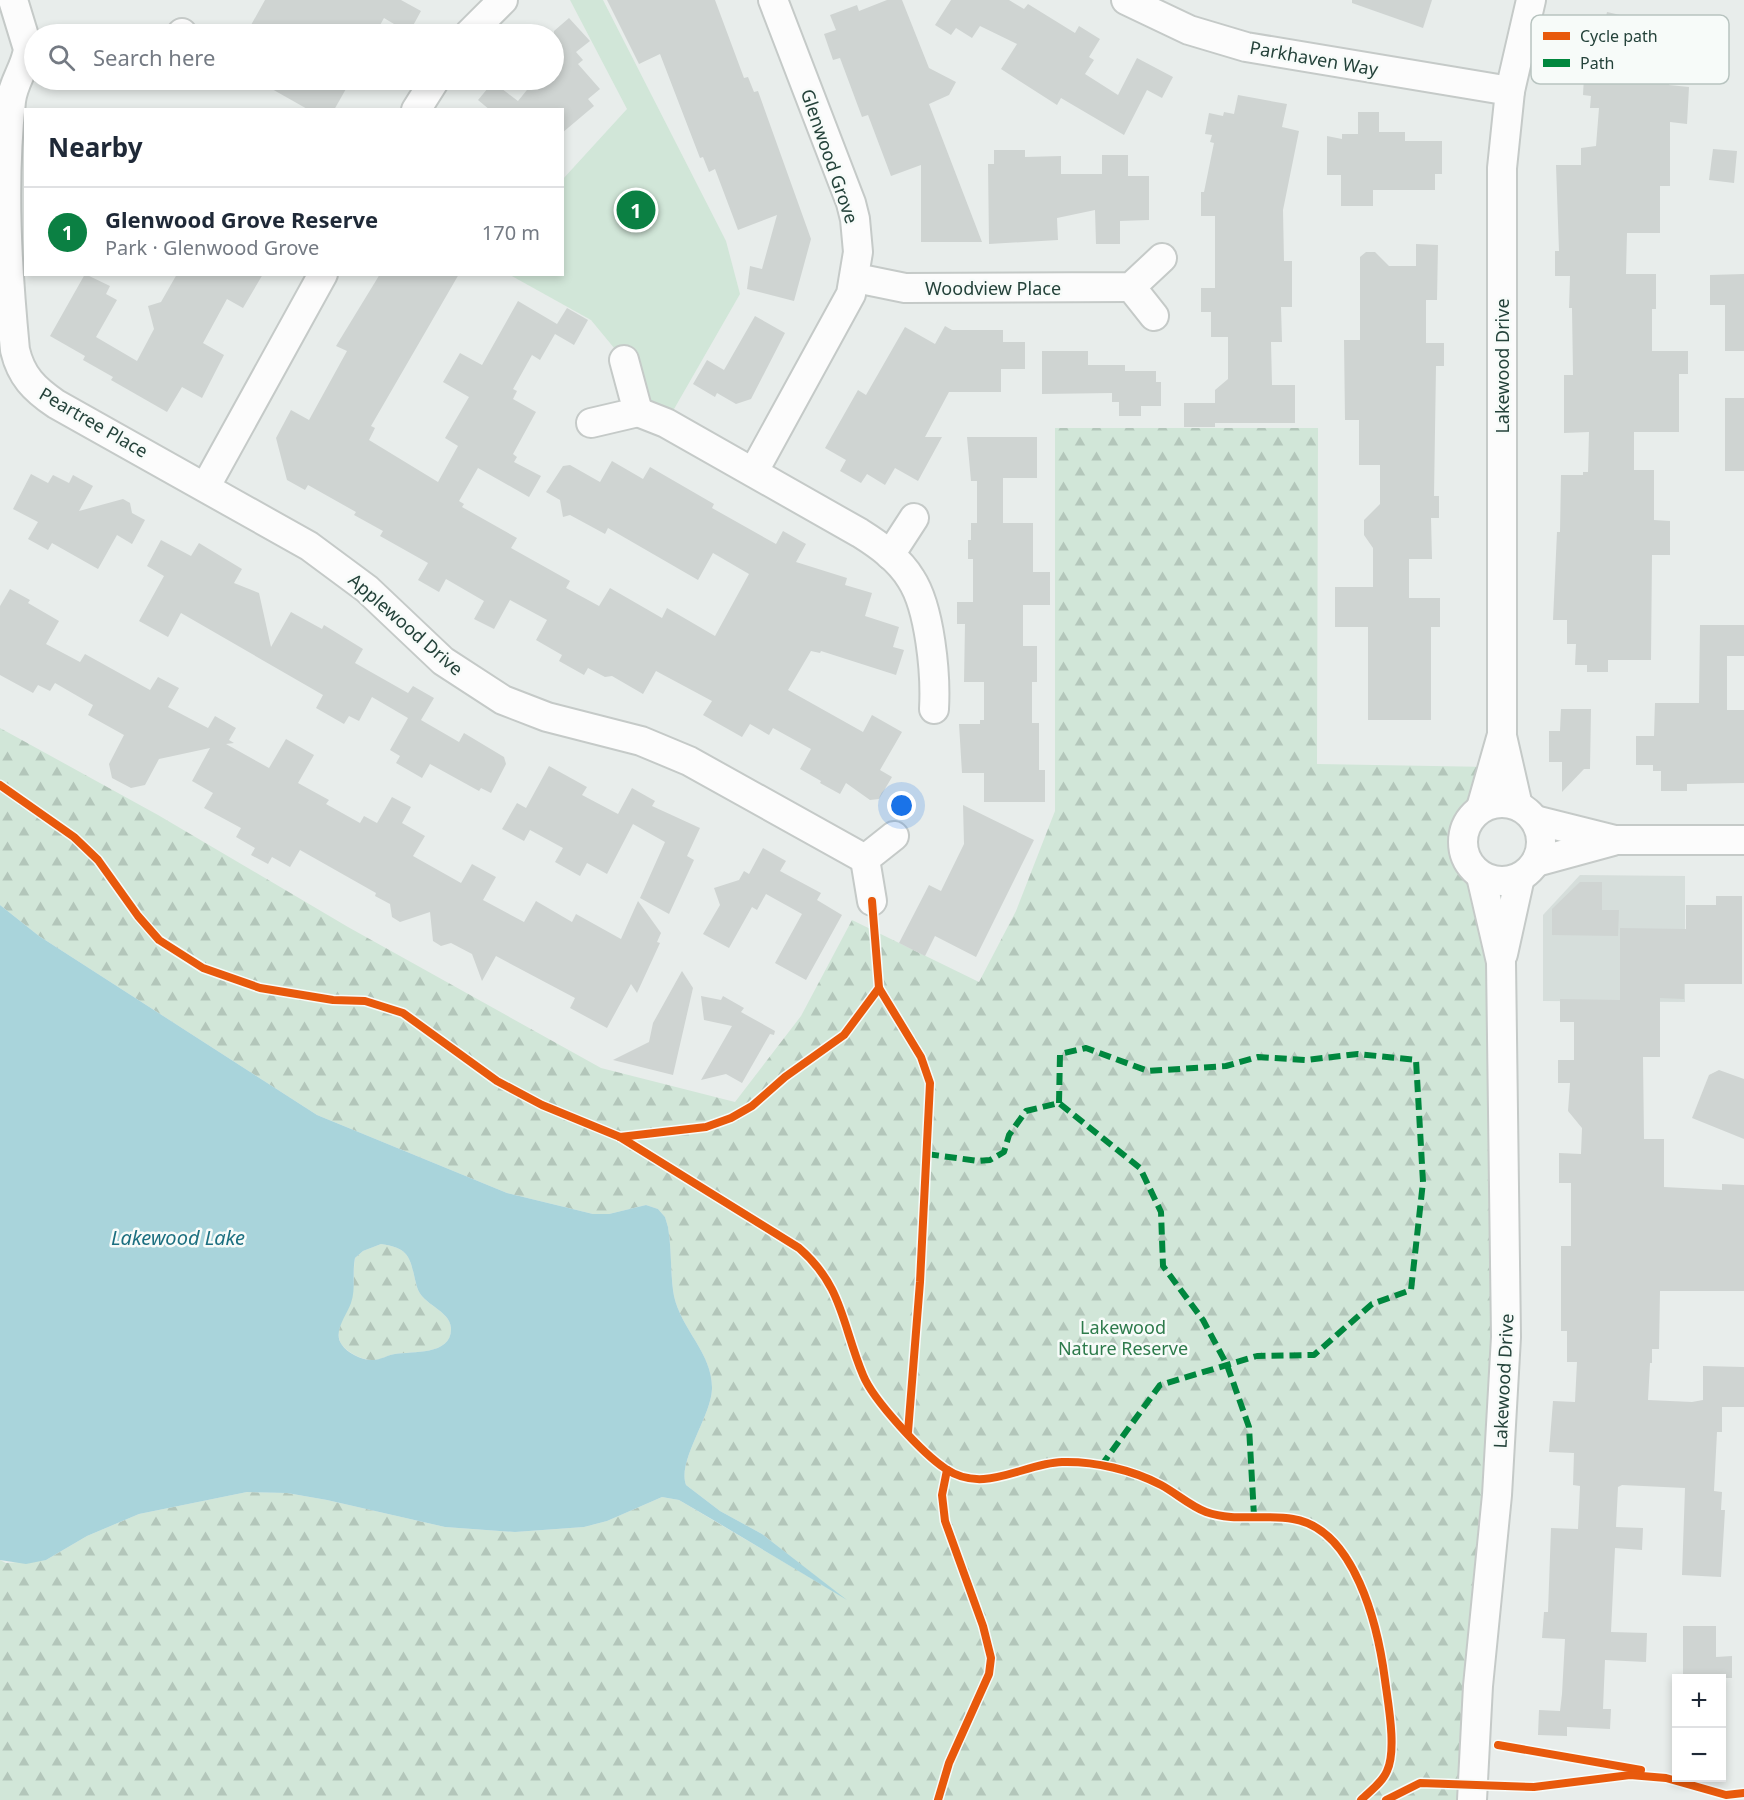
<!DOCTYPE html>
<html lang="en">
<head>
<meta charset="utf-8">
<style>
	:root { --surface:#fff; --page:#f2f2f3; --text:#1f2937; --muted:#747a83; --line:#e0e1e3; --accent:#0b8043 }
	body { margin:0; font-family:"Noto Sans",sans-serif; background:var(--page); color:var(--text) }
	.controls { position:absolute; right:18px; bottom:18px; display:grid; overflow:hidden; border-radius:0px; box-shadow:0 3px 9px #0003 }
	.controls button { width:54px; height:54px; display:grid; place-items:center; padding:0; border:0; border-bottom:2px solid var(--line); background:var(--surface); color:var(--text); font:30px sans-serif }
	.you { position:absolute; left:902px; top:806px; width:21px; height:21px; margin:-15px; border:4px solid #fff; border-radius:50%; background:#1a73e8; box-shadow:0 0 0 9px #1a73e833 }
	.badge { display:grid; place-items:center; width:39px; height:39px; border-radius:50%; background:var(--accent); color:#fff; font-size:20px; font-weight:700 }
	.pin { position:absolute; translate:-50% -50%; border:3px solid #fff; box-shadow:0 2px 6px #0006 }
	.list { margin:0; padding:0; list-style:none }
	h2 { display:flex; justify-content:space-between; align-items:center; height:78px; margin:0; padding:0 24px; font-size:26px }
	h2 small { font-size:20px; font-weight:400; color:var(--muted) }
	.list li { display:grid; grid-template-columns:39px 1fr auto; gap:18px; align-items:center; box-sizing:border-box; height:90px; padding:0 24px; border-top:2px solid var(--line) }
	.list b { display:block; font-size:22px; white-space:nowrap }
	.list p { margin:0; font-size:20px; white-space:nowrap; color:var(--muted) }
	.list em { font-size:20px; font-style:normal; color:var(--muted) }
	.icon { flex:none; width:33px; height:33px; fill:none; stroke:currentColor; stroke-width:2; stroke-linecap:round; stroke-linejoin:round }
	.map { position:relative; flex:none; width:1744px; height:1800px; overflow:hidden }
	.search { position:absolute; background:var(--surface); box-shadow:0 3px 9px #0003; left:24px; top:24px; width:540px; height:66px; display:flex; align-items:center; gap:15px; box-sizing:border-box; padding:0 21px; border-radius:33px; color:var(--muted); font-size:22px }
	.panel { position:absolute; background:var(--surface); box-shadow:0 3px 9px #0003; left:24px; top:108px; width:540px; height:168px; border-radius:0px }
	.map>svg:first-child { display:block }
	.built { fill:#d6dedb }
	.forest { fill:url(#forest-firs) }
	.park { fill:#d1e6d8 }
	.water { fill:#a9d4db; fill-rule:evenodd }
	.building { fill:#cfd4d2 }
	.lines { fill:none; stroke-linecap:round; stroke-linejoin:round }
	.minor-casing { stroke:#c5cac8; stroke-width:32 }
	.minor { stroke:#fcfcfc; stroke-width:28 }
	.quiet { stroke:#00873e; stroke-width:6; stroke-dasharray:12 6; stroke-linecap:butt }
	.cycleway-casing { stroke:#f7fbf9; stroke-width:11 }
	.cycleway { stroke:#e8590c; stroke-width:8 }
	.labels { text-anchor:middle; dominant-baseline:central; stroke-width:5; stroke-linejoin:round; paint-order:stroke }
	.street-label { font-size:18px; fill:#24423a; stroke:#f7fbf9 }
	.park-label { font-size:18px; fill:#2d7a4b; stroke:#f7fbf9 }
	.water-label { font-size:20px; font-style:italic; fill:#1c6f80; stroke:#f7fbf9 }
	.key { fill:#f7fbf9; stroke:#b8c4c0; stroke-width:1.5 }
	.key-label { font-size:16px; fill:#24423a }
</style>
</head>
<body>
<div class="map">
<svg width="1744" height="1800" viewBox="0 0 1744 1800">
	<defs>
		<pattern id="forest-firs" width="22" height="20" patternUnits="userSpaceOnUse" patternTransform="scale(1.5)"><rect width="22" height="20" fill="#d1e6d8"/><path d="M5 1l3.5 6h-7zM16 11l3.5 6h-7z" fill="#b3c6ba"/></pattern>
	</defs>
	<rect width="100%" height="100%" fill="#e8edeb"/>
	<!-- built -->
	<polygon class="built" points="1580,875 1685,876 1685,1002 1543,1001 1543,915"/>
	<!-- forest -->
	<g class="forest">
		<path d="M1055,428H1318L1317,764L1492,767C1486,782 1479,797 1473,812C1461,840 1455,853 1481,876L1506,1232L1472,1800H0V1560L6,1563L46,1560L87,1536L139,1514L247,1492L287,1493L327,1500L445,1527L515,1532L584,1527L607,1521L662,1497L679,1500L841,1596L762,1534L720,1511L686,1485C677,1461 711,1417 712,1389C713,1354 681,1329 674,1296C670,1274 672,1250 668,1227L665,1217L658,1209L646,1205L609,1214H593L507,1193L317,1115L39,936L0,905V728L158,815L348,927L601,1068L735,1102L801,1016L852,920L979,982L1016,911L1055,811Z"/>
		<path d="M381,1244C413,1248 410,1262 417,1287C422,1305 450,1310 451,1328C452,1356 412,1351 395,1354C388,1355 381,1360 374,1360C363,1361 348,1353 342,1345C332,1332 348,1308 352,1294C355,1282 353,1269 355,1258L363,1251Z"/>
	</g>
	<!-- park -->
	<polygon class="park" points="570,0 603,0 726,241 740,294 666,423 655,418 624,360 591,320 510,275 562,274 563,179 627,109"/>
	<!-- water -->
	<path class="water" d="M0,905L39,936L317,1115L507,1193L593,1214H609L646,1205L658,1209L665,1217L668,1227C672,1250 670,1274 674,1296C681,1329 713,1354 712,1389C711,1417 677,1461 686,1485L720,1511L762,1534L847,1600L715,1521L679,1500L662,1497L607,1521L584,1527L515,1532L445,1527L327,1500L287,1493L247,1492L139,1514L87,1536L46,1560L26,1564L0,1560ZM381,1244C413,1248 410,1262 417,1287C422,1305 450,1310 451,1328C452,1356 412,1351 395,1354C388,1355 380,1360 373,1360C363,1361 347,1353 342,1345C332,1332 347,1315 351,1303C356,1289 352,1272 355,1258L363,1251Z"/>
	<!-- building -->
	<g class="building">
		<polygon points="265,0 401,0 421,11 409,33 384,18 375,34 246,34"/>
		<polygon points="607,0 715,0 744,78 748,77 754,92 758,91 811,239 794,301 747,289 750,266 762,269 777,215 738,230 715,169 709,172 703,157 700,158 660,54 639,64"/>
		<polygon points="887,0 902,0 929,68 956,82 949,95 929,104 982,242 921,242 921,165 891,176 868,115 862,117 840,58 833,60 824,34 836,30 830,15 857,5 859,11"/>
		<polygon points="951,0 1009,0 1024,9 1028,4 1075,33 1079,26 1100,39 1089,57 1094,60 1085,74 1118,95 1137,58 1173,77 1162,98 1147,90 1124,135 1061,98 1057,105 1001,69 1017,44 980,26 972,38 956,28 951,35 935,25"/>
		<polygon points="1352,0 1432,0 1423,28 1352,3"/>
		<polygon points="1607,12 1660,24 1648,76 1670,78 1669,85 1689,87 1687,124 1670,122 1670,186 1660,186 1660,233 1627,233 1626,274 1656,274 1656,309 1652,309 1652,351 1688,351 1688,374 1679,374 1679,432 1634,432 1634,470 1654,470 1654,520 1670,521 1670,555 1652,555 1651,660 1608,660 1608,672 1587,672 1587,665 1575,665 1576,644 1567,644 1567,620 1553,620 1557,532 1560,532 1561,475 1583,475 1583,472 1588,472 1589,432 1564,433 1564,375 1573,375 1572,308 1569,308 1570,276 1555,276 1555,251 1559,251 1556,165 1581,165 1581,148 1596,146 1599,108 1590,108 1591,96 1583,95 1584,76 1593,76"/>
		<polygon points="569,18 590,41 576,52 583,60 578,64 600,89 588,99 594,106 562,133 562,110 490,110 478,100 493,82 518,101 535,80 554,80 554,31"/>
		<polygon points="256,80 351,80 334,110 309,110"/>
		<polygon points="1238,95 1287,104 1282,127 1299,131 1283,210 1284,261 1292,261 1292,307 1281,307 1282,342 1271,342 1272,385 1295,385 1295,423 1215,423 1215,427 1184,427 1184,403 1215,403 1215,390 1228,379 1228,337 1211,337 1211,312 1201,312 1201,288 1215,288 1215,216 1201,216 1201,192 1204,192 1214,143 1210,142 1212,135 1205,134 1209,113 1223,116 1224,112 1234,114"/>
		<polygon points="1358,112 1379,112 1379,132 1405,132 1405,141 1442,141 1442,174 1435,174 1435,190 1373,190 1373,206 1341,206 1341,175 1327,175 1327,136 1342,139 1342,134 1358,134"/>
		<polygon points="1713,149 1737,151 1734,183 1709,180"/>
		<polygon points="994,150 1025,150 1025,157 1061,156 1061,174 1102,174 1102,155 1128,155 1128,176 1149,176 1149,220 1120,221 1120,244 1096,244 1095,210 1057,218 1058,240 989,244 988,164 994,164"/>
		<polygon points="1416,244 1438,245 1437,300 1426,300 1426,343 1444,343 1444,366 1436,366 1434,496 1439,496 1439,518 1431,518 1432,559 1409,559 1409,598 1440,598 1440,627 1431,627 1431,720 1368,720 1368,627 1335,627 1335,587 1373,587 1373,548 1364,535 1364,520 1380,504 1380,465 1359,465 1359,420 1345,420 1344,340 1360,340 1360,257 1366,252 1375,252 1389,266 1416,266"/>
		<polygon points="85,274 110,286 106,294 117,300 96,337 137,361 154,329 148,306 161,302 177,274 263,274 243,308 227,299 203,343 224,355 202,398 182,387 167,412 111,380 113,377 83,360 85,356 50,336"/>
		<polygon points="380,274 459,274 371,426 375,428 369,440 438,482 458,446 445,438 469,397 443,382 460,353 482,365 518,301 557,324 567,308 588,320 574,345 555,334 540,360 532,355 513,389 517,391 513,399 536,412 513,454 517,457 514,462 541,476 529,497 478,468 459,501 464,504 462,507 517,538 511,548 570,581 566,588 599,606 610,588 662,618 667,608 715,636 749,574 713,553 698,580 608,528 605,534 570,515 563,517 560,500 546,492 563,466 570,465 600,482 612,461 643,479 650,467 714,504 712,508 776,544 783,531 806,544 796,562 847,578 845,585 872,593 865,616 899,627 893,647 904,650 896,675 821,651 820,653 811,651 788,690 863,732 872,715 902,732 880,770 892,777 879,799 870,800 846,783 840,794 820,783 821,781 800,769 811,749 773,728 769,735 750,724 742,737 703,715 712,701 656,671 643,694 612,676 605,677 588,668 584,675 559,661 562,655 536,640 547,620 510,600 494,629 474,619 484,601 446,579 439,592 418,580 428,563 380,536 383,531 354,515 356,512 308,485 305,490 287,480 276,438 291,410 309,420 347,351 336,346"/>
		<polygon points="1744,274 1744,351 1725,351 1725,305 1710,305 1710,275"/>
		<polygon points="755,316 785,333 751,399 736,404 717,393 715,397 693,384 707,360 724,370"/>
		<polygon points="945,326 952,330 1003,330 1003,342 1025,342 1025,369 1001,369 1001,392 949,392 925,437 942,437 918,481 895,468 885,485 867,474 861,483 840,471 846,460 825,448 858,390 866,395 905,327 935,344"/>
		<polygon points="1042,351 1088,351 1088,365 1125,365 1125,371 1156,371 1156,382 1161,382 1161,406 1141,406 1141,416 1119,416 1119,402 1112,402 1112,393 1042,394"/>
		<rect x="1725" y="398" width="19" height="73"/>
		<polygon points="967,437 1037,437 1037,478 1003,478 1003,523 1033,523 1033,572 1050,572 1050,605 1023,605 1023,646 1037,646 1037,682 1032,682 1032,723 1039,723 1039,770 1045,770 1045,802 984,802 984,773 962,773 959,724 980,724 980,720 984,720 984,682 964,682 965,624 957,624 957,602 973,602 973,559 968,559 968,540 971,540 971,523 977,523 977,481 971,481"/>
		<polygon points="31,474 48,483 53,475 69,483 73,475 93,486 79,511 123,499 130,503 132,513 145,520 132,544 117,535 98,569 52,543 48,550 28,539 38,522 13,509"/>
		<polygon points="161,540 191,556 199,543 242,569 234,583 259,593 271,647 291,612 322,629 324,625 363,649 355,663 408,693 413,686 434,698 421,720 459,742 464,733 504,757 506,764 491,793 481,788 479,791 430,764 422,778 396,763 400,756 390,750 408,718 372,697 359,721 349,716 344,724 316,708 323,695 181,613 168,637 139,621 164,576 147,566"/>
		<polygon points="10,589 30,600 28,603 59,621 46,644 80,662 85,654 150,690 158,677 179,688 168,707 208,728 215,716 236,728 229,740 234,743 226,744 269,768 286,739 314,755 298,783 329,800 326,804 360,823 364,816 377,823 392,797 411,807 402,823 425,836 413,856 461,883 472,864 496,877 483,900 524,922 536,901 572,922 576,914 621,939 638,901 661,933 657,942 660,943 637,993 631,984 607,1028 570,1008 575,998 496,956 482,981 472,954 451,943 441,946 433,941 430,912 400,922 392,917 390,904 375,896 376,893 300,850 290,867 272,857 268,864 251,855 255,848 236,837 241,828 204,808 213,793 192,781 210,748 159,759 145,785 131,788 112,778 109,764 124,735 88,715 93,705 55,683 50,691 38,685 33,693 0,675 0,606"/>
		<polygon points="1700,625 1744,625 1744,656 1727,656 1727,710 1744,710 1744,783 1687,784 1687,791 1661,791 1661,771 1653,771 1653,765 1636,765 1636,736 1654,736 1655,703 1699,703"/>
		<polygon points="1561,709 1591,709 1590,769 1584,769 1562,792 1562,762 1549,762 1549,731 1560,731"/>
		<polygon points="549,766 587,787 582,795 618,814 632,788 655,801 652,806 700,828 687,856 694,860 669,914 640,898 665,842 633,824 607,874 587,863 580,876 555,862 563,848 530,830 524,841 502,829 517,803 526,808"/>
		<polygon points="963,805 1034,840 976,957 935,936 925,956 899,943 929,885 941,891 964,844"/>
		<polygon points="763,848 786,861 780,871 821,893 817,900 842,915 806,980 775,963 802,914 766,894 757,910 752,907 729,948 703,934 720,905 714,888 739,880 744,871 749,874"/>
		<polygon points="1580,882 1602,882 1602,910 1619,910 1618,936 1552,935 1552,909"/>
		<polygon points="1716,896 1742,896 1742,984 1684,984 1684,999 1660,998 1660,1057 1643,1057 1644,1139 1664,1139 1664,1187 1722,1190 1722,1184 1744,1185 1744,1291 1660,1291 1659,1349 1652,1349 1652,1363 1650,1363 1648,1400 1692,1402 1703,1400 1703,1366 1744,1367 1744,1407 1722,1407 1722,1432 1717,1432 1714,1491 1722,1492 1721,1510 1725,1510 1721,1577 1682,1575 1685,1488 1622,1485 1618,1487 1616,1527 1643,1528 1642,1550 1615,1548 1611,1632 1647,1633 1646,1662 1605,1660 1603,1709 1611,1709 1610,1729 1567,1727 1567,1736 1538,1735 1539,1710 1560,1711 1562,1694 1565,1639 1542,1638 1544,1612 1548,1612 1551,1528 1578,1529 1580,1486 1573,1485 1574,1453 1549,1452 1553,1401 1575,1402 1577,1362 1567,1362 1567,1331 1561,1331 1561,1246 1571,1246 1571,1183 1559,1183 1559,1153 1581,1154 1582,1128 1568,1111 1570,1083 1558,1083 1558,1060 1574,1060 1574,1022 1560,1022 1560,999 1620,1000 1620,928 1686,929 1686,905 1716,905"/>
		<polygon points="682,971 693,988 673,1075 613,1060 649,1042 653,1023"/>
		<polygon points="701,996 721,1000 723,996 744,1008 741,1012 775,1031 774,1035 770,1034 742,1083 726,1074 701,1080 732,1026 704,1020"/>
		<polygon points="1719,1070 1744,1079 1744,1139 1692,1118 1709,1075"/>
		<polygon points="1683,1626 1716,1626 1716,1657 1732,1656 1732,1678 1683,1678"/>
	</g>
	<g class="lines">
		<!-- minor casing -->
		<g class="minor-casing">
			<g id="minor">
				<path d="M13,0L28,49C26,67 13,82 11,101C2,184 7,267 15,350C21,376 34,389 56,404L309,546L367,589L443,661L503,700L547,717L641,741L689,761L865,859"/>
				<polyline points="1126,0 1189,30 1246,47 1510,91"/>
				<polyline points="181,34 182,33"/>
				<polyline points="469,34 503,0"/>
				<polyline points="416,110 435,80"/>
				<polyline points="856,278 905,288 1131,287 1162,258"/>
				<polyline points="1131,287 1154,316"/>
				<path d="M638,412L666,423L860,533C879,545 899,559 911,579C930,608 936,674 934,709"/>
				<polyline points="591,423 638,412 624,360"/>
				<polyline points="754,471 851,294 858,252 855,219 851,203 773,0"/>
				<polyline points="206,486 323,274"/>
				<polyline points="890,555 914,518"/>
				<circle cx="1502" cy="842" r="39"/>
				<polyline points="1518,806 1502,736 1502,168 1510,91 1531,0"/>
				<polyline points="1481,808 1501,738"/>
				<polyline points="1535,820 1615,840 1744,840"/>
				<polyline points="1536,862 1613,841"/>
				<polyline points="872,901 865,859 894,836"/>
				<polyline points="1503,954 1520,877"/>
				<polyline points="1472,1800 1478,1686 1497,1495 1506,1337 1501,962 1481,876"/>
			</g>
		</g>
		<!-- minor -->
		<use href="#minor" class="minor"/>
		<!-- quiet -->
		<g class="quiet">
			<polyline points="1059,1103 1060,1054 1086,1048 1148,1071 1226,1066 1258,1057 1306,1060 1358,1054 1416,1060 1423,1182 1411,1290 1372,1304 1314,1355 1257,1356 1160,1385 1101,1466"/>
			<polyline points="927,1154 978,1161 990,1160 1004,1152 1009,1135 1026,1111 1059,1103 1140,1168 1161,1212 1163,1266 1203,1320 1227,1365 1249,1427 1254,1516"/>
		</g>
		<!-- cycleway casing -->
		<g class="cycleway-casing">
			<g id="cycleway">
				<path d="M0,785L74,837L98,860L138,916L159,940L203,968L260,988L333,1000L365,1001L403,1013L497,1081L542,1105L620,1137L799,1248C843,1286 842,1325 863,1375C873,1400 923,1454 946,1469C984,1495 1024,1463 1062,1462C1094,1461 1133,1470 1161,1485C1176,1493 1190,1506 1206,1512C1234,1522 1264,1514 1293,1519C1355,1529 1378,1626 1385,1680C1388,1703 1397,1750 1387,1771C1382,1783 1370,1791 1361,1800"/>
				<polyline points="872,901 879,988 921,1057 930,1083 920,1282 908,1432"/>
				<polyline points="620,1137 706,1127 731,1118 752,1106 785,1077 844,1035 879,988"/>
				<polyline points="1498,1745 1641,1770"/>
				<polyline points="938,1800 949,1763 989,1674 991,1658 983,1626 945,1521 942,1495 947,1470"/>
				<polyline points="1386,1800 1420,1783 1534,1787 1630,1775 1666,1778 1726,1795 1744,1793"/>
			</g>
		</g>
		<!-- cycleway -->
		<use href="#cycleway" class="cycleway"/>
	</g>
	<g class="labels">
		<!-- street labels -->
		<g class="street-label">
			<text transform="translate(1314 58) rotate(10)">Parkhaven Way</text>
			<text transform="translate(830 156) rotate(71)">Glenwood Grove</text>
			<text x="993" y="288">Woodview Place</text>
			<text transform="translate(1502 366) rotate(-90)">Lakewood Drive</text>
			<text transform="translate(94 422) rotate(30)">Peartree Place</text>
			<text transform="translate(406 624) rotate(41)">Applewood Drive</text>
			<text transform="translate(1503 1381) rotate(-87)">Lakewood Drive</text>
		</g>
		<!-- park labels -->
		<g class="park-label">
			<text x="1123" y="1327">Lakewood<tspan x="1123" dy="21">Nature Reserve</tspan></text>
		</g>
		<!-- water labels -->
		<g class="water-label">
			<text x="178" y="1237">Lakewood Lake</text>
		</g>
	</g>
	<!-- legend -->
	<rect x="1531" y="15" width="198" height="69" rx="9" class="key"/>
	<rect x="1543" y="32" width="27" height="8" fill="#e8590c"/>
	<rect x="1543" y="59" width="27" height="8" fill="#00873e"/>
	<g class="key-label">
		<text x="1580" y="42">Cycle path</text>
		<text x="1580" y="69">Path</text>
	</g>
</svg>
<div class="controls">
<button>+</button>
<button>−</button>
</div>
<div class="you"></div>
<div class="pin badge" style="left:636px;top:210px">1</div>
<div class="search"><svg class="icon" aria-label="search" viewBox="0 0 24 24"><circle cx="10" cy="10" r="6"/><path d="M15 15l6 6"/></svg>Search here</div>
<section class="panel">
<h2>Nearby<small></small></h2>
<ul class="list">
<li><span class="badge">1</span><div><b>Glenwood Grove Reserve</b><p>Park · Glenwood Grove</p></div><em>170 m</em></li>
</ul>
</section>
</div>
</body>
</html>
